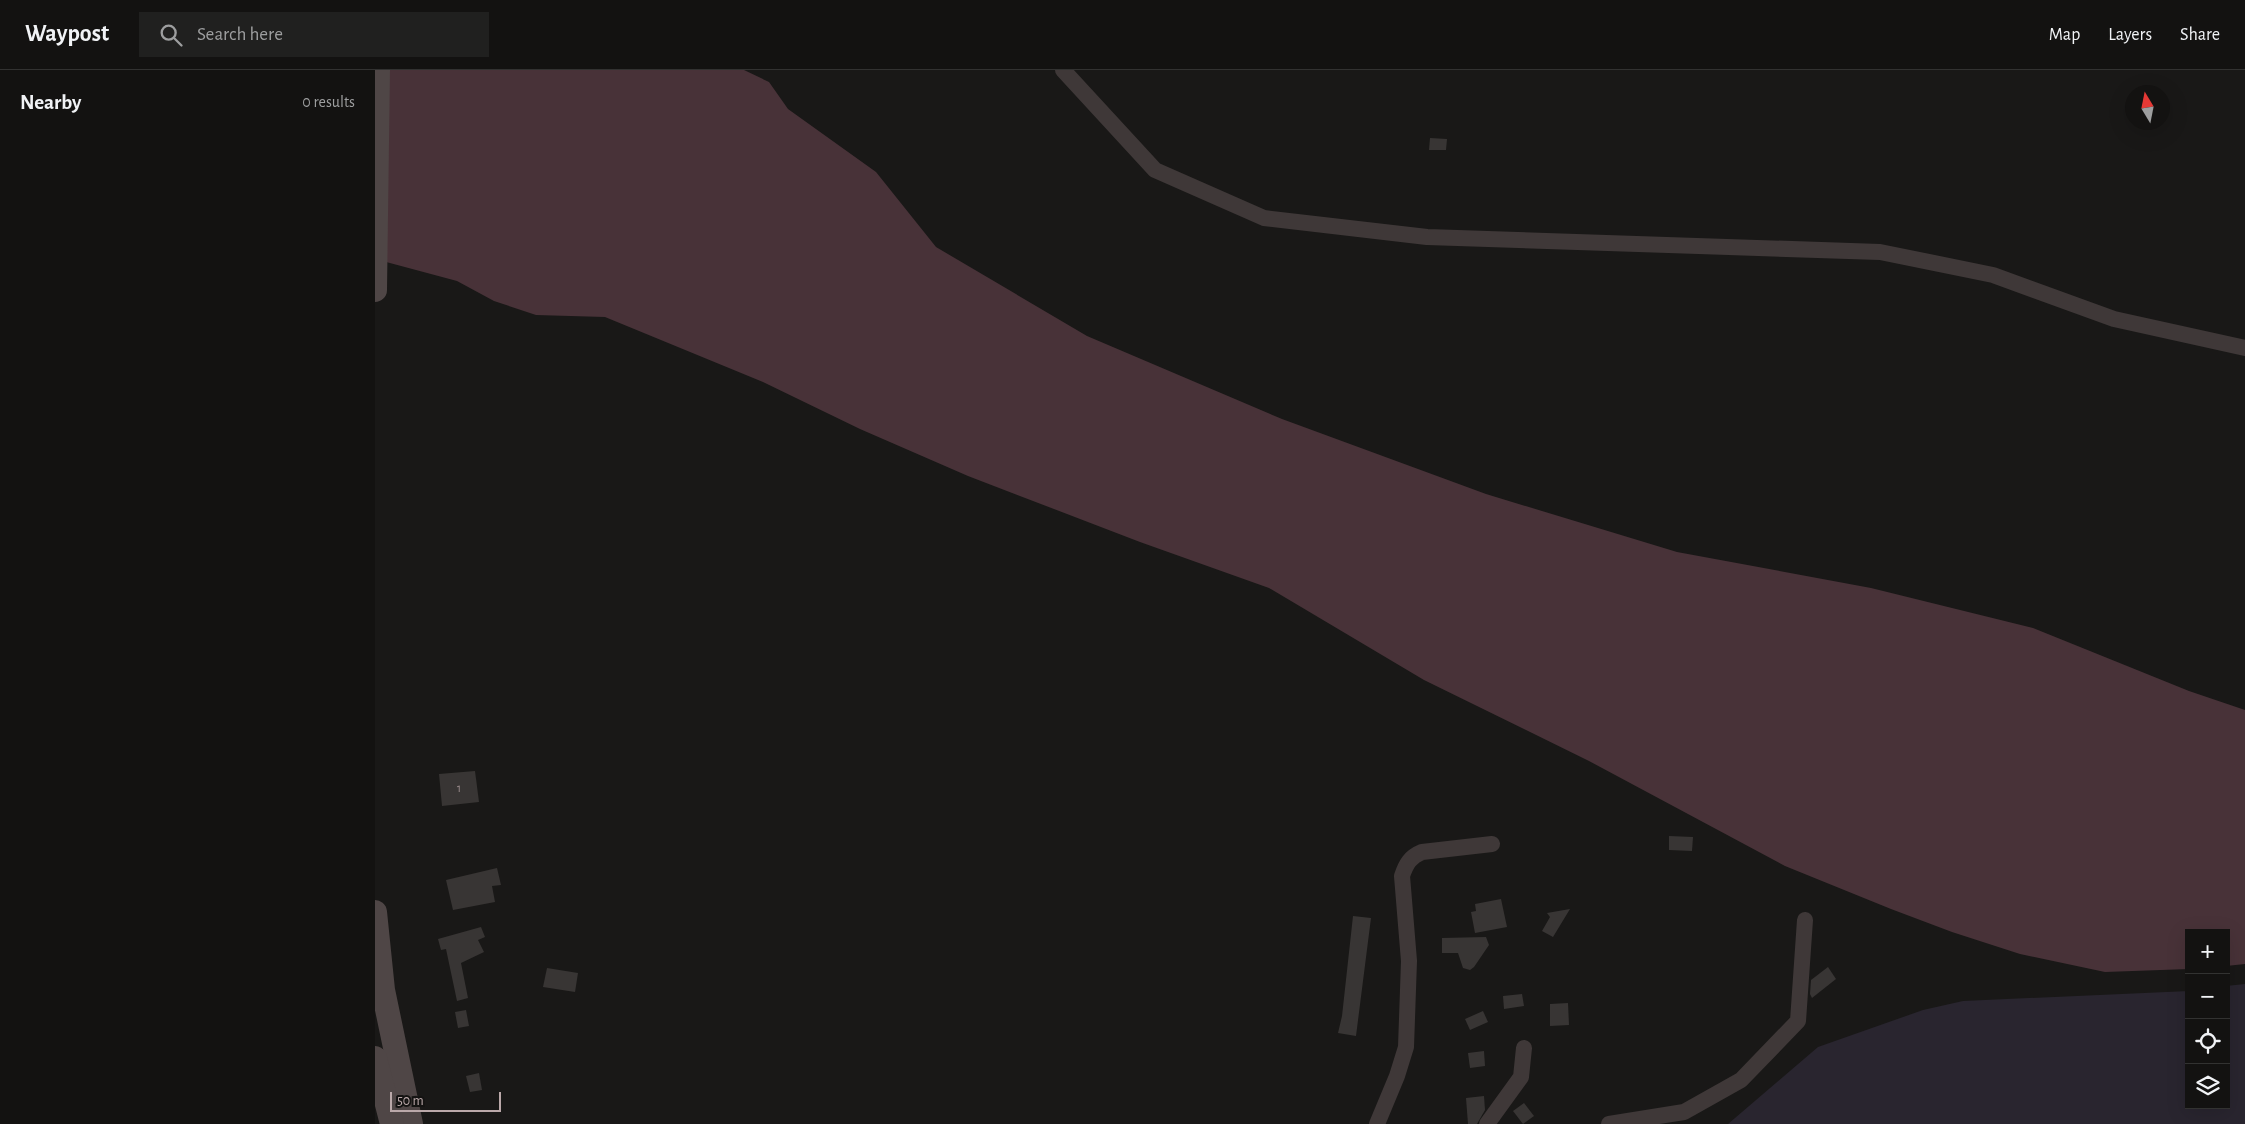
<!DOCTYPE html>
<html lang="en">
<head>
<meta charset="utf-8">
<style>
	:root { --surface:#131211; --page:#20201f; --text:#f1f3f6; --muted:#9d9e9f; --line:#323231 }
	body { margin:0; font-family:"Alegreya Sans",sans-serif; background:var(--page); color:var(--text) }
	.controls { position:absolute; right:15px; bottom:15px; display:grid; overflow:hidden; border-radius:0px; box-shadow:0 5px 20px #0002 }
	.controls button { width:45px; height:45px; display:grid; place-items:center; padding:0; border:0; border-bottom:1px solid var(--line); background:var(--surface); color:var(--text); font:25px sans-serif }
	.compass { position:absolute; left:1750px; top:15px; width:45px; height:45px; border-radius:50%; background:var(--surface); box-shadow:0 5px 20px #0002; rotate:350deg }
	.scale { position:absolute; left:15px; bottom:12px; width:111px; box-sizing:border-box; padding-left:5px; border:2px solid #baa8a9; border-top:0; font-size:14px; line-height:18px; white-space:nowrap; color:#baa8a9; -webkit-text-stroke:4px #141312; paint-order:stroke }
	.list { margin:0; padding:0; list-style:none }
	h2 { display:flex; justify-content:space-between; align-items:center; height:65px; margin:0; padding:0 20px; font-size:21px }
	h2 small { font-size:16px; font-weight:400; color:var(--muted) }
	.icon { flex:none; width:28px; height:28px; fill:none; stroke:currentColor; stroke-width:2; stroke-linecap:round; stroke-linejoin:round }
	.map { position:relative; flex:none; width:1870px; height:1054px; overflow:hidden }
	header { display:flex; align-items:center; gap:30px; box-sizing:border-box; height:70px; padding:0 25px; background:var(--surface); border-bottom:1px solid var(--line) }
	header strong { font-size:24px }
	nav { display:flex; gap:28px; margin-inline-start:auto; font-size:18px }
	.search { width:350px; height:45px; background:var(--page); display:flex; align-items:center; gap:12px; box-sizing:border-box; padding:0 18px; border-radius:0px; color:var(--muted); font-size:19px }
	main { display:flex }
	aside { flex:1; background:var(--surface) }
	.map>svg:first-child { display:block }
	.green { fill:#29252f }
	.water { fill:#483238 }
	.building { fill:#383534 }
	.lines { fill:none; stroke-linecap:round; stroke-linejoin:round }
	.street { stroke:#3f3838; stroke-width:16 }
	.secondary { stroke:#4f4646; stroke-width:24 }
	.labels { text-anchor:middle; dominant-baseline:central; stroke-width:4; stroke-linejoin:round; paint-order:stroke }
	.number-label { font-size:12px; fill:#9a8b8c }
</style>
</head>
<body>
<header>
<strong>Waypost</strong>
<div class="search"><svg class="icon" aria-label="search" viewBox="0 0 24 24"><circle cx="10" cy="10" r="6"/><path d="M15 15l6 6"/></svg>Search here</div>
<nav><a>Map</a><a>Layers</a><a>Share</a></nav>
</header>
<main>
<aside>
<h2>Nearby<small>0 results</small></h2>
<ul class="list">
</ul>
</aside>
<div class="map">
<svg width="1870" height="1054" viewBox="0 0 1870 1054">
	<rect width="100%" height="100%" fill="#191817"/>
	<!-- green -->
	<polygon class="green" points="1870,914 1870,1054 1353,1054 1443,977 1548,940 1588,931 1814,921 1814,1035 1851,1035 1851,916"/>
	<!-- water -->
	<polygon class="water" points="0,0 369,0 394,12 413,39 501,102 561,177 712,266 907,349 1111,424 1302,482 1496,518 1658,558 1814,621 1870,640 1870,894 1851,896 1851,863 1814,863 1814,899 1730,902 1645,884 1577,862 1516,839 1410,796 1214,691 1049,610 894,518 765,472 593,406 485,359 388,312 230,247 161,245 119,231 82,211 0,189"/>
	<!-- building -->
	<g class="building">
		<polygon points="1055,68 1072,69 1071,80 1054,80"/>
		<polygon points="100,701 104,732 67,736 64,704"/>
		<polygon points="1294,766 1318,767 1317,781 1294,780"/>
		<polygon points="122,798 126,815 117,816 120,832 78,840 71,810"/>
		<polygon points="1126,829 1132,857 1100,863 1096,842 1101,841 1100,834"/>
		<polygon points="1195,839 1178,867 1167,861 1175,847 1172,843"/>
		<polygon points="978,846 996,848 981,966 963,963 967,946"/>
		<polygon points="106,857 110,867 103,870 109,882 86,893 93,928 82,931 71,879 66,880 63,869"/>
		<polygon points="1111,867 1114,875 1099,897 1095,900 1088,898 1083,883 1067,883 1067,868"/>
		<polygon points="1453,897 1461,909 1437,928 1435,924 1436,910"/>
		<polygon points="172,898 203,903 200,922 168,917"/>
		<polygon points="1147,924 1149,936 1129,939 1128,926"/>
		<polygon points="1193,933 1194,955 1175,956 1175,934"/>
		<polygon points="91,940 94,956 83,958 80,942"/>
		<polygon points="1108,941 1113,952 1095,960 1090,949"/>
		<polygon points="1109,981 1110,996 1095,998 1093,983"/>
		<polygon points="104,1003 107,1020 95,1022 91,1006"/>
		<polygon points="1109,1026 1110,1040 1102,1054 1093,1054 1091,1028"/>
		<polygon points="1149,1033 1159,1046 1148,1054 1138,1041"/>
	</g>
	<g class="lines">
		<!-- street -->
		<g class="street">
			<polyline points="688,0 780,100 889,148 1052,167 1505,182 1618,205 1739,249 1870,278"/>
			<path d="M1002,1054L1022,1006L1031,977L1034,891L1027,806C1031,794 1035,787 1047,782L1117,774"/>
			<polyline points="1112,1054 1146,1007 1149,978"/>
			<polyline points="1234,1054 1309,1042 1366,1010 1423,951 1430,850"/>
		</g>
		<!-- secondary -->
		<g class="secondary">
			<polyline points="0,220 3,0"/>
			<polyline points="0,842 8,920 36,1054"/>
			<polyline points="0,988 17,1054"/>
		</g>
	</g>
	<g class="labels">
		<!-- number labels -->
		<g class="number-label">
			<text x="84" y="718">1</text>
		</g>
	</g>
</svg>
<div class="controls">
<button>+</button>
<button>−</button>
<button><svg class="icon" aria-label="locate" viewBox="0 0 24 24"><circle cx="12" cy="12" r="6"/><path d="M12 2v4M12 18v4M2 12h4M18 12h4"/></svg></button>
<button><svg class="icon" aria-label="layers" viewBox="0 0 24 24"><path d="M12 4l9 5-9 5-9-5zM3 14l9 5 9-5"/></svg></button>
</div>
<svg class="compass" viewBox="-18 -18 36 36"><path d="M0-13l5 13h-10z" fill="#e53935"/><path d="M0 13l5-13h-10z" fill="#9d9e9f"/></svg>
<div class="scale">50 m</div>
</div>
</main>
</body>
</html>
